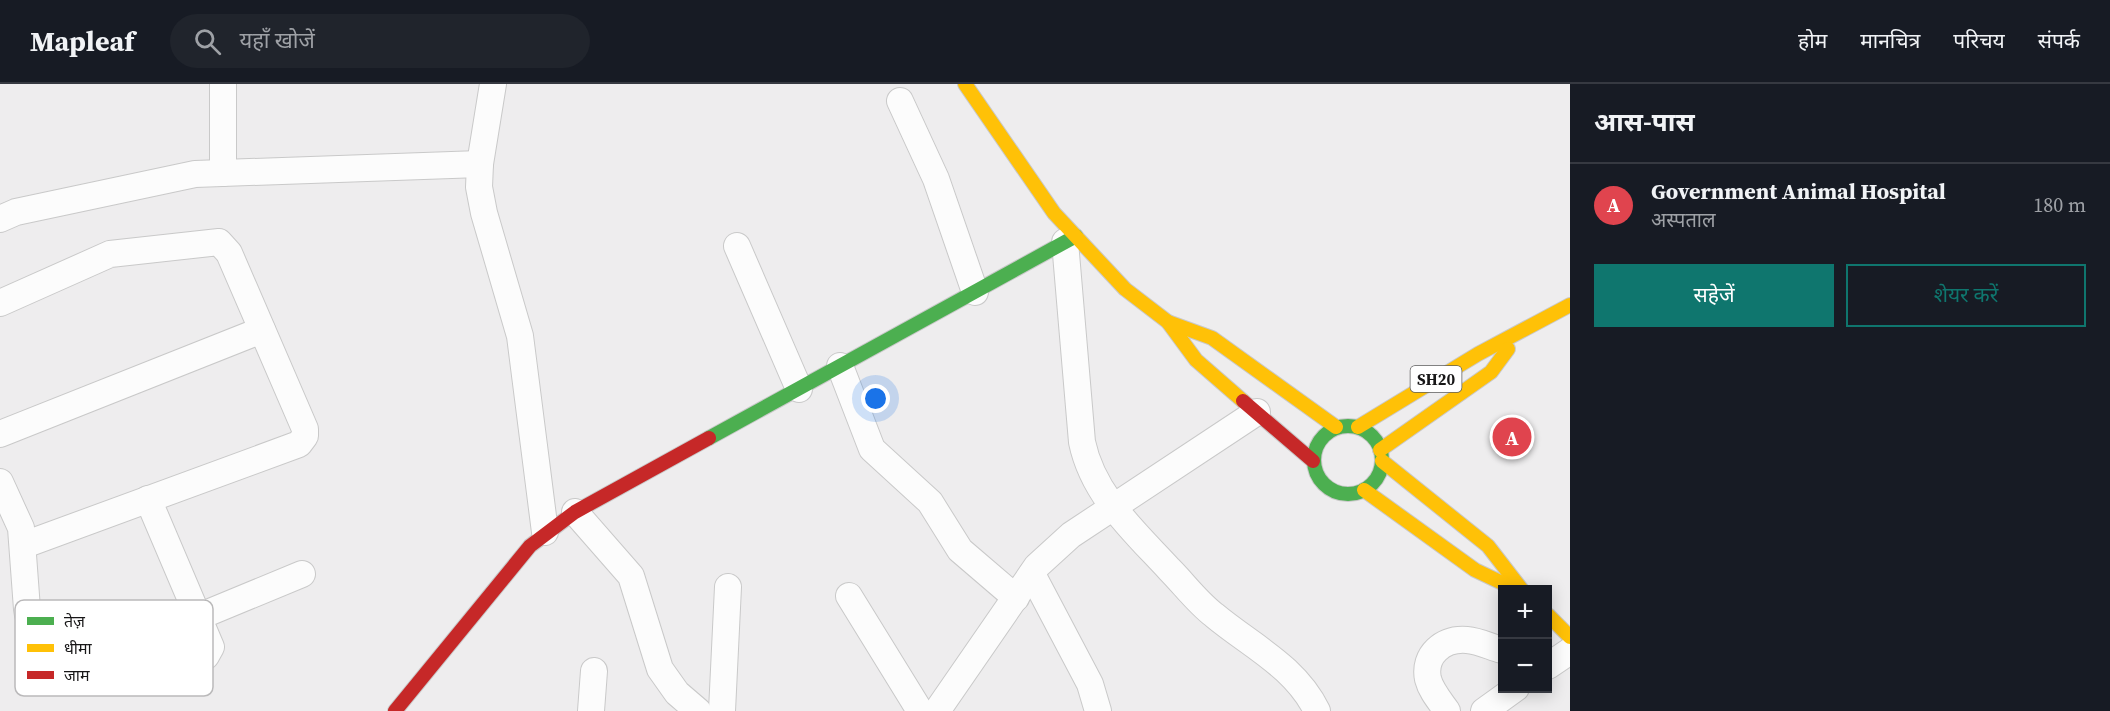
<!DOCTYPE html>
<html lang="hi">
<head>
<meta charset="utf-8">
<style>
	:root { --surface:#171b24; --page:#20242c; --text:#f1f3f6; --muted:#9ea1a6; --line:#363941; --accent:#0f766e }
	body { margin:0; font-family:"Source Serif 4","Noto Sans Devanagari",serif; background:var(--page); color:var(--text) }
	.controls { position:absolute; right:18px; bottom:18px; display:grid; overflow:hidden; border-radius:0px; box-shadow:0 3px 15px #0003 }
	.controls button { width:54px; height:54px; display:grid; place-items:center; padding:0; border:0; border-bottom:2px solid var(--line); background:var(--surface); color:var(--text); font:30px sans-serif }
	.you { position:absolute; left:876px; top:315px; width:21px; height:21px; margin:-15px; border:4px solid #fff; border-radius:50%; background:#1a73e8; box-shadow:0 0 0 9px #1a73e833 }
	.badge { display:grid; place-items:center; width:39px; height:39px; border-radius:50%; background:var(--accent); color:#fff; font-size:20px; font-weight:700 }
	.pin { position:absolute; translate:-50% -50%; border:3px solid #fff; box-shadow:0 2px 6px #0006 }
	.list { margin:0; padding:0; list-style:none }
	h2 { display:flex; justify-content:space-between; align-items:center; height:78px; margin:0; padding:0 24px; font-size:26px }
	h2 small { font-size:20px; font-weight:400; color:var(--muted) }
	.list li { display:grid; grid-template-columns:39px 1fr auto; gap:18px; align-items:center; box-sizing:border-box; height:84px; padding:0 24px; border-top:2px solid var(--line) }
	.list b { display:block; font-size:22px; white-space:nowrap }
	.list p { margin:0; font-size:20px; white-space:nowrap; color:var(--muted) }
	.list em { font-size:20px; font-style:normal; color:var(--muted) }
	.actions { display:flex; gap:12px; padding:18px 24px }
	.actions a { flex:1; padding:14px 0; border:2px solid var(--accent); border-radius:0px; text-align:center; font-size:21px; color:var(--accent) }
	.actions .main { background:var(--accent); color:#fff }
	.icon { flex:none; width:33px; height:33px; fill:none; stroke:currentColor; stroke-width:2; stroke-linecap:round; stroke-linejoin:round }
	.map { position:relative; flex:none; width:1570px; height:627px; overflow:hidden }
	header { display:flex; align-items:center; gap:36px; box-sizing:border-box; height:84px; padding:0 30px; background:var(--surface); border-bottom:2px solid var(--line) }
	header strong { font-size:28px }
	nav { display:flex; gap:33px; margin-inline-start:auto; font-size:21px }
	.search { width:420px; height:54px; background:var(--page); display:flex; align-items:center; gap:15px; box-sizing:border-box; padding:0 21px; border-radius:33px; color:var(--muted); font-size:22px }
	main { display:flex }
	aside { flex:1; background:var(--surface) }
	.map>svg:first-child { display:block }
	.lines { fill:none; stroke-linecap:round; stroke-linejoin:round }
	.street-casing { stroke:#c9c9c9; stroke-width:28 }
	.fast-casing { stroke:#c9c9c9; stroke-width:16 }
	.slow-casing { stroke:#c9c9c9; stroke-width:16 }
	.jam-casing { stroke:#c9c9c9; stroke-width:16 }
	.street { stroke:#fcfcfc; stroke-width:26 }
	.fast { stroke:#4caf50; stroke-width:14 }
	.slow { stroke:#ffc107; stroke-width:14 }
	.jam { stroke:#c62828; stroke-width:14 }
	.labels { text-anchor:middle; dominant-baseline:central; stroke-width:5; stroke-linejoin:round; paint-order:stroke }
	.shield { fill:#fff; stroke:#5d5d5d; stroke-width:1.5 }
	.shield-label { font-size:16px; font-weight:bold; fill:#181718 }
	.key { fill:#fff; stroke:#bab9ba; stroke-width:1.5 }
	.key-label { font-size:16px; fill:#181718 }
</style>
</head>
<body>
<header>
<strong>Mapleaf</strong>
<div class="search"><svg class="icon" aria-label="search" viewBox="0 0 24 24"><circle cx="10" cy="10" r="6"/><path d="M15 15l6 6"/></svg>यहाँ खोजें</div>
<nav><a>होम</a><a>मानचित्र</a><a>परिचय</a><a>संपर्क</a></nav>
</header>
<main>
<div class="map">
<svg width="1570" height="627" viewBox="0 0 1570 627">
	<rect width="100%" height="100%" fill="#eeedee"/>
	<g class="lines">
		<!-- street casing -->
		<g class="street-casing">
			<g id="street">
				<polyline points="493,0 480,80 479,103 484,129 520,252 545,448"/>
				<polyline points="900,17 936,95 975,208"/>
				<polyline points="223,89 223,0"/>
				<polyline points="0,135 16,128 195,90 480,80"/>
				<path d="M1065,158L1082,358C1093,411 1134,447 1169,485C1184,500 1197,518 1214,531C1251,562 1295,582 1317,627"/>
				<polyline points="737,162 799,305"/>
				<polyline points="0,219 110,170 219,158 229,169 305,345 305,352 299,360 24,461"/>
				<polyline points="840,282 872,365 930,418 960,466 1016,514"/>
				<polyline points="0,350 262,246"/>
				<polyline points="0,398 21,444 27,525 28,531 40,541 199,574 206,572 211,563 148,415"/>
				<polyline points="575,428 631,492 660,585 677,609 698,627"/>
				<polyline points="1032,490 1090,600 1098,627"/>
				<polyline points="849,512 920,627"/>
				<polyline points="198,533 302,490"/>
				<polyline points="1548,582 1570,567"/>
				<polyline points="591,627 594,587"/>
				<polyline points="722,627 728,503"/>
				<polyline points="937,627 1037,482 1071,451 1257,328"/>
				<path d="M1447,627C1440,617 1431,607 1428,595C1423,571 1443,554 1467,556C1479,557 1491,563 1502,566"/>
				<polyline points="1484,627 1516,604"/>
			</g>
		</g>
		<!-- fast casing -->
		<g class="fast-casing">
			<g id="fast">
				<circle cx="1348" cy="376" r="34"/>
				<polyline points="709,354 1076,152"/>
			</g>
		</g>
		<!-- slow casing -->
		<g class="slow-casing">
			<g id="slow">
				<polyline points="965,0 1054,129 1125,205 1168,238 1196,276 1243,317"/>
				<polyline points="1168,238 1212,254 1336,343"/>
				<polyline points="1358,343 1478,270 1570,221"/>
				<polyline points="1380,366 1491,288 1508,265"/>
				<polyline points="1382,377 1488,462 1522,506"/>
				<polyline points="1364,406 1475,486 1517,506"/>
				<polyline points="1548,531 1570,553"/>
			</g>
		</g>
		<!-- jam casing -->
		<g class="jam-casing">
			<g id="jam">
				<polyline points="1243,317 1313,377"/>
				<polyline points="395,627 530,462 575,428 709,354"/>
			</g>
		</g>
		<!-- street -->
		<use href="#street" class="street"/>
		<!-- fast -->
		<use href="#fast" class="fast"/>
		<!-- slow -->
		<use href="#slow" class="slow"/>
		<!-- jam -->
		<use href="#jam" class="jam"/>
	</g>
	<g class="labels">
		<!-- shield labels -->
		<rect class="shield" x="1410.5" y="282" width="51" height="26" rx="4.5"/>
		<g class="shield-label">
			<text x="1436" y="295">SH20</text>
		</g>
	</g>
	<!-- legend -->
	<rect x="15" y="516" width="198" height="96" rx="9" class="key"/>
	<rect x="27" y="533" width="27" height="8" fill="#4caf50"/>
	<rect x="27" y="560" width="27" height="8" fill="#ffc107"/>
	<rect x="27" y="587" width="27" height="8" fill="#c62828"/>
	<g class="key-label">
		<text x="64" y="543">तेज़</text>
		<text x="64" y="570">धीमा</text>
		<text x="64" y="597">जाम</text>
	</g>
</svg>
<div class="controls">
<button>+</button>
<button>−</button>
</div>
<div class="you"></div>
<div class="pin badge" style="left:1512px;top:353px;background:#e0444e">A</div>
</div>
<aside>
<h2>आस-पास<small></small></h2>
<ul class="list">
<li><span class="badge" style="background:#e0444e">A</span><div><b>Government Animal Hospital</b><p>अस्पताल</p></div><em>180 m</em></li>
</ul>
<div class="actions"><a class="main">सहेजें</a><a>शेयर करें</a></div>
</aside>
</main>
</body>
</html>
